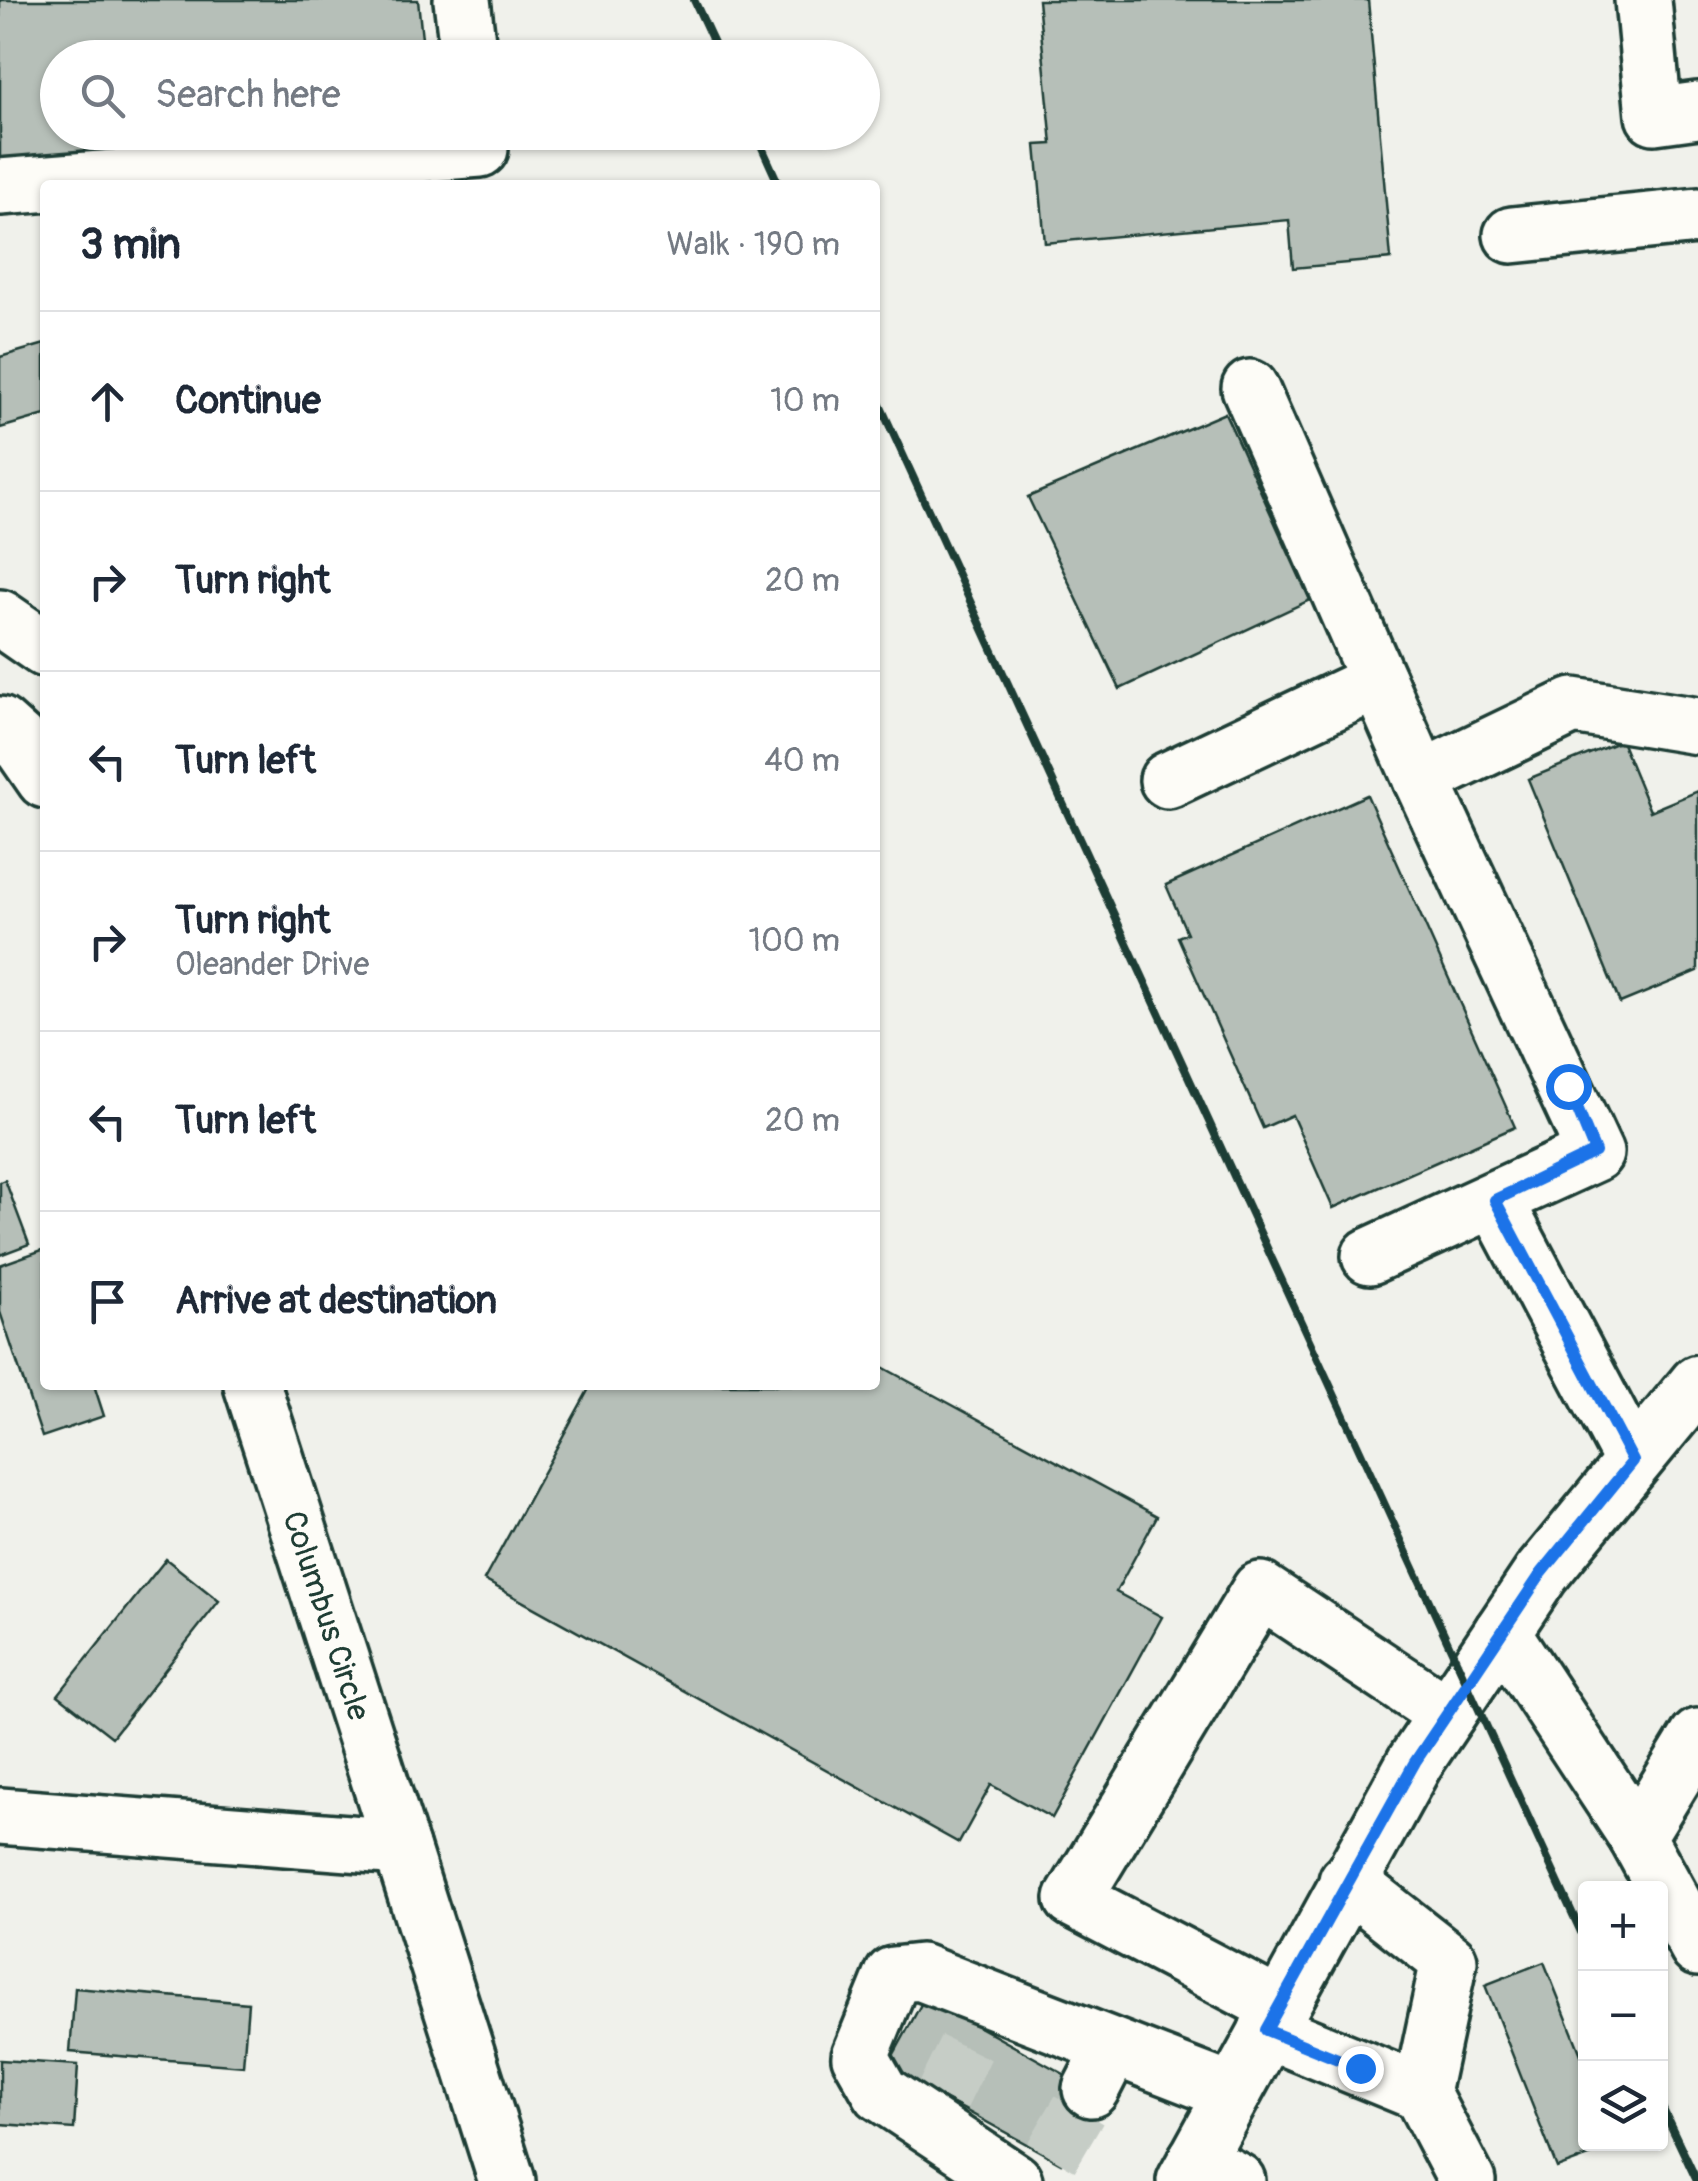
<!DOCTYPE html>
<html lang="en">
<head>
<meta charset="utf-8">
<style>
	:root { --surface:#fff; --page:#f6f6f7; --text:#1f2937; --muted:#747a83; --line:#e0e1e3 }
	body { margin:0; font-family:Pangolin,sans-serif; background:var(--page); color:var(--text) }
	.controls { position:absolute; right:30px; bottom:30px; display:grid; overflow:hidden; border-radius:10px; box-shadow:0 2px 8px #0004 }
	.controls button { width:90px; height:90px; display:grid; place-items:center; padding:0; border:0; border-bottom:2px solid var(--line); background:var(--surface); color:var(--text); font:50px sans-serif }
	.stop { position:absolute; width:30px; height:30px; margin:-22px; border:8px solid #1a73e8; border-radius:50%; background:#fff }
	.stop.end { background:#1a73e8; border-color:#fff; box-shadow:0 2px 10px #0008 }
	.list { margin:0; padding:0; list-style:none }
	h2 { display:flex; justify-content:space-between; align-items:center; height:130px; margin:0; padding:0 40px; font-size:42px }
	h2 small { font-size:32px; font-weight:400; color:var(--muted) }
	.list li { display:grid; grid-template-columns:65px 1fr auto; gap:30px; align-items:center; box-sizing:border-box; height:180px; padding:0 40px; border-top:2px solid var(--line) }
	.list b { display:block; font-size:38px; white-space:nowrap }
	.list p { margin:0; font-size:32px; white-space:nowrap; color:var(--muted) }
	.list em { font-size:32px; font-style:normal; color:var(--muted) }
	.icon { flex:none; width:55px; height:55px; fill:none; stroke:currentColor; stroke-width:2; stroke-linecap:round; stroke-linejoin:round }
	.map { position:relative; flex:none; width:1698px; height:2181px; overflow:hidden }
	.search { position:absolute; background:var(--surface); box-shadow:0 2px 8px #0004; left:40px; top:40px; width:840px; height:110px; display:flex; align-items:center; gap:25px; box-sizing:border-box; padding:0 35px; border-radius:55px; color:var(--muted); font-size:38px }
	.panel { position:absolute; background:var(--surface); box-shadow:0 2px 8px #0004; left:40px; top:180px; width:840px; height:1210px; border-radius:10px }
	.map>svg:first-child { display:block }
	.building { fill:#b6bfb8; stroke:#1f3d34; stroke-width:2.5 }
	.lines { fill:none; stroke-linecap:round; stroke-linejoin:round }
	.minor-tunnel { stroke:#c6cdc6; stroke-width:55; stroke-dasharray:55 28; stroke-linecap:butt }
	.minor-casing { stroke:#1f3d34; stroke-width:62 }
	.major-casing { stroke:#1f3d34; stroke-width:62 }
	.minor { stroke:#fdfcf7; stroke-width:55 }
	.major { stroke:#fdfcf7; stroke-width:55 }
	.rail { stroke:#1f3d34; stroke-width:8 }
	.route { stroke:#1a73e8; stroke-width:12 }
	.labels { text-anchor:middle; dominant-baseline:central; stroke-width:10; stroke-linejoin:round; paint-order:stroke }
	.street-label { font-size:32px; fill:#1f3d34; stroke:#fdfcf7 }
</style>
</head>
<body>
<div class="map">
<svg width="1698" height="2181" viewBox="0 0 1698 2181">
	<rect width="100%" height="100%" fill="#f0f1eb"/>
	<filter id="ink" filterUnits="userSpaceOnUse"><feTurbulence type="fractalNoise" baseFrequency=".01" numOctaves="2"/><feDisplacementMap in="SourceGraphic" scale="20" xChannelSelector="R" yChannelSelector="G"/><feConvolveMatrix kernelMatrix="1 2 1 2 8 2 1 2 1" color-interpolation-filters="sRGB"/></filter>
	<g filter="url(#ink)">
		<!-- building -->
		<g class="building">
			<polygon points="0,0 418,0 424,58 58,58 58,132 352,132 0,175"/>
			<polygon points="1038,0 1368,0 1391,259 1293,268 1289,220 1045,243 1036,145 1052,144"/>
			<polygon points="45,344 45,415 0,428 0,357"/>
			<polygon points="1225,413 1310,600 1120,689 1028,497"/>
			<polygon points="1621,741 1650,811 1698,791 1698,971 1620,1003 1528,779"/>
			<polygon points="1367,795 1515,1127 1333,1208 1292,1115 1263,1128 1178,937 1187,933 1166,885"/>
			<polygon points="5,1180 29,1244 0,1255 0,1182"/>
			<polygon points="45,1249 45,1385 94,1385 104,1416 42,1437 0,1312 0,1265"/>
			<polygon points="875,1363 1157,1516 1116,1592 1162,1617 1052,1818 991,1785 959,1843 484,1580 591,1385 875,1385"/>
			<polygon points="166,1559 219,1601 112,1737 58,1695"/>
			<polygon points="1544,1962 1586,2067 1586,2144 1616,2146 1557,2168 1485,1985"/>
			<polygon points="75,1988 248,2003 243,2066 70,2052"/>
			<polygon points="925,1997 1100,2094 1061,2163 887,2067"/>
			<polygon points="0,2060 78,2065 74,2129 0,2124"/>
		</g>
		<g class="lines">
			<!-- minor-tunnel -->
			<g class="minor-tunnel">
				<polyline points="942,2097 977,2025"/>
				<polyline points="1051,2157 1091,2089"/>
			</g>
			<!-- minor casing -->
			<g class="minor-casing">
				<g id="minor">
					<polyline points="462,0 469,58"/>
					<polyline points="1643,0 1654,116 1698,110"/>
					<polyline points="0,187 480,149 478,132"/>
					<polyline points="1512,235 1698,216"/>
					<polyline points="1250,388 1421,779 1595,1153 1370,1256"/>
					<polyline points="0,618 45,649"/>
					<polyline points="0,725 18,741 45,780"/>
					<polyline points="1421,779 1573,706 1698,726"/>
					<polyline points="1168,780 1378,681"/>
					<polyline points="1495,1200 1633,1461"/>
					<polyline points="1502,1632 1637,1837"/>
					<polyline points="1698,1737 1637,1837 1698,1948"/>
					<polyline points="0,1816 401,1847 252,1385"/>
					<polyline points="401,1847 507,2181"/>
					<polyline points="1347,1881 1449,1961 1421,2093"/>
					<polyline points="1279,2007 1073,1899 1260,1590 1447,1714"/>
					<polyline points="1267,2030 1421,2093 1467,2181"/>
					<polyline points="1091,2089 1112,2048"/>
					<polyline points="1196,2160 1237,2181"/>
					<polyline points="1014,2181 881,2093 860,2056 893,1975 920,1972 1233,2093"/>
				</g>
			</g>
			<!-- major casing -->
			<g class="major-casing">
				<polyline id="major" points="1185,2181 1415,1762 1541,1574 1698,1383"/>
			</g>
			<!-- minor -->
			<use href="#minor" class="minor"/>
			<!-- major -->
			<use href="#major" class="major"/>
			<!-- rail -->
			<g class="rail">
				<polyline points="694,0 721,58"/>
				<polyline points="755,132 779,185"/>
				<polyline points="875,394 1586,1943"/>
				<polyline points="1660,2103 1697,2181"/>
			</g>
		</g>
	</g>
	<g class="lines" filter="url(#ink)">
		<!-- route -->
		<polyline class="route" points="1360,2068 1266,2030 1415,1762 1541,1574 1633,1461 1495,1200 1595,1152 1568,1086"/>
	</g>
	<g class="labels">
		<!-- street labels -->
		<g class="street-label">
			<text transform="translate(326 1616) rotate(72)">Columbus Circle</text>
		</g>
	</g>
</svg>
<div class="controls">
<button>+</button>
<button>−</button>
<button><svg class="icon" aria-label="layers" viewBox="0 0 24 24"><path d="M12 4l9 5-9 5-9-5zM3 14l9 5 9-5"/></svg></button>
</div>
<div class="stop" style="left:1568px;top:1086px"></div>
<div class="stop end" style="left:1360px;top:2068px"></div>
<div class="search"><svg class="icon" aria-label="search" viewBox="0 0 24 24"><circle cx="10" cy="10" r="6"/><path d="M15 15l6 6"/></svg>Search here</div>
<section class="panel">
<h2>3 min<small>Walk · 190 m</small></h2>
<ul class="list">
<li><svg class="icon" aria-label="ahead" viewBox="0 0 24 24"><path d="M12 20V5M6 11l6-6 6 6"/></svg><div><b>Continue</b></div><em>10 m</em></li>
<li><svg class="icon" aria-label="right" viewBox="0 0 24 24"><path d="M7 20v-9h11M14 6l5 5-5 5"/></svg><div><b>Turn right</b></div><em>20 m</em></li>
<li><svg class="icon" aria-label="left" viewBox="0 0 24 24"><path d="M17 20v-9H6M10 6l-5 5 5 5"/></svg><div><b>Turn left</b></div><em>40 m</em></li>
<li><svg class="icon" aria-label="right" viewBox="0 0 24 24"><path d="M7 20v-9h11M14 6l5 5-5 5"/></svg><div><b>Turn right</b><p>Oleander Drive</p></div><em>100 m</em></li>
<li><svg class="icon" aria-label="left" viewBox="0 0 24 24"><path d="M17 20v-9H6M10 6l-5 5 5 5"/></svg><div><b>Turn left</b></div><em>20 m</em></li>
<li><svg class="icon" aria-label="arrive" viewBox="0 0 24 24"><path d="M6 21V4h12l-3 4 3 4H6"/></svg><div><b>Arrive at destination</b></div></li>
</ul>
</section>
</div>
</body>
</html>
